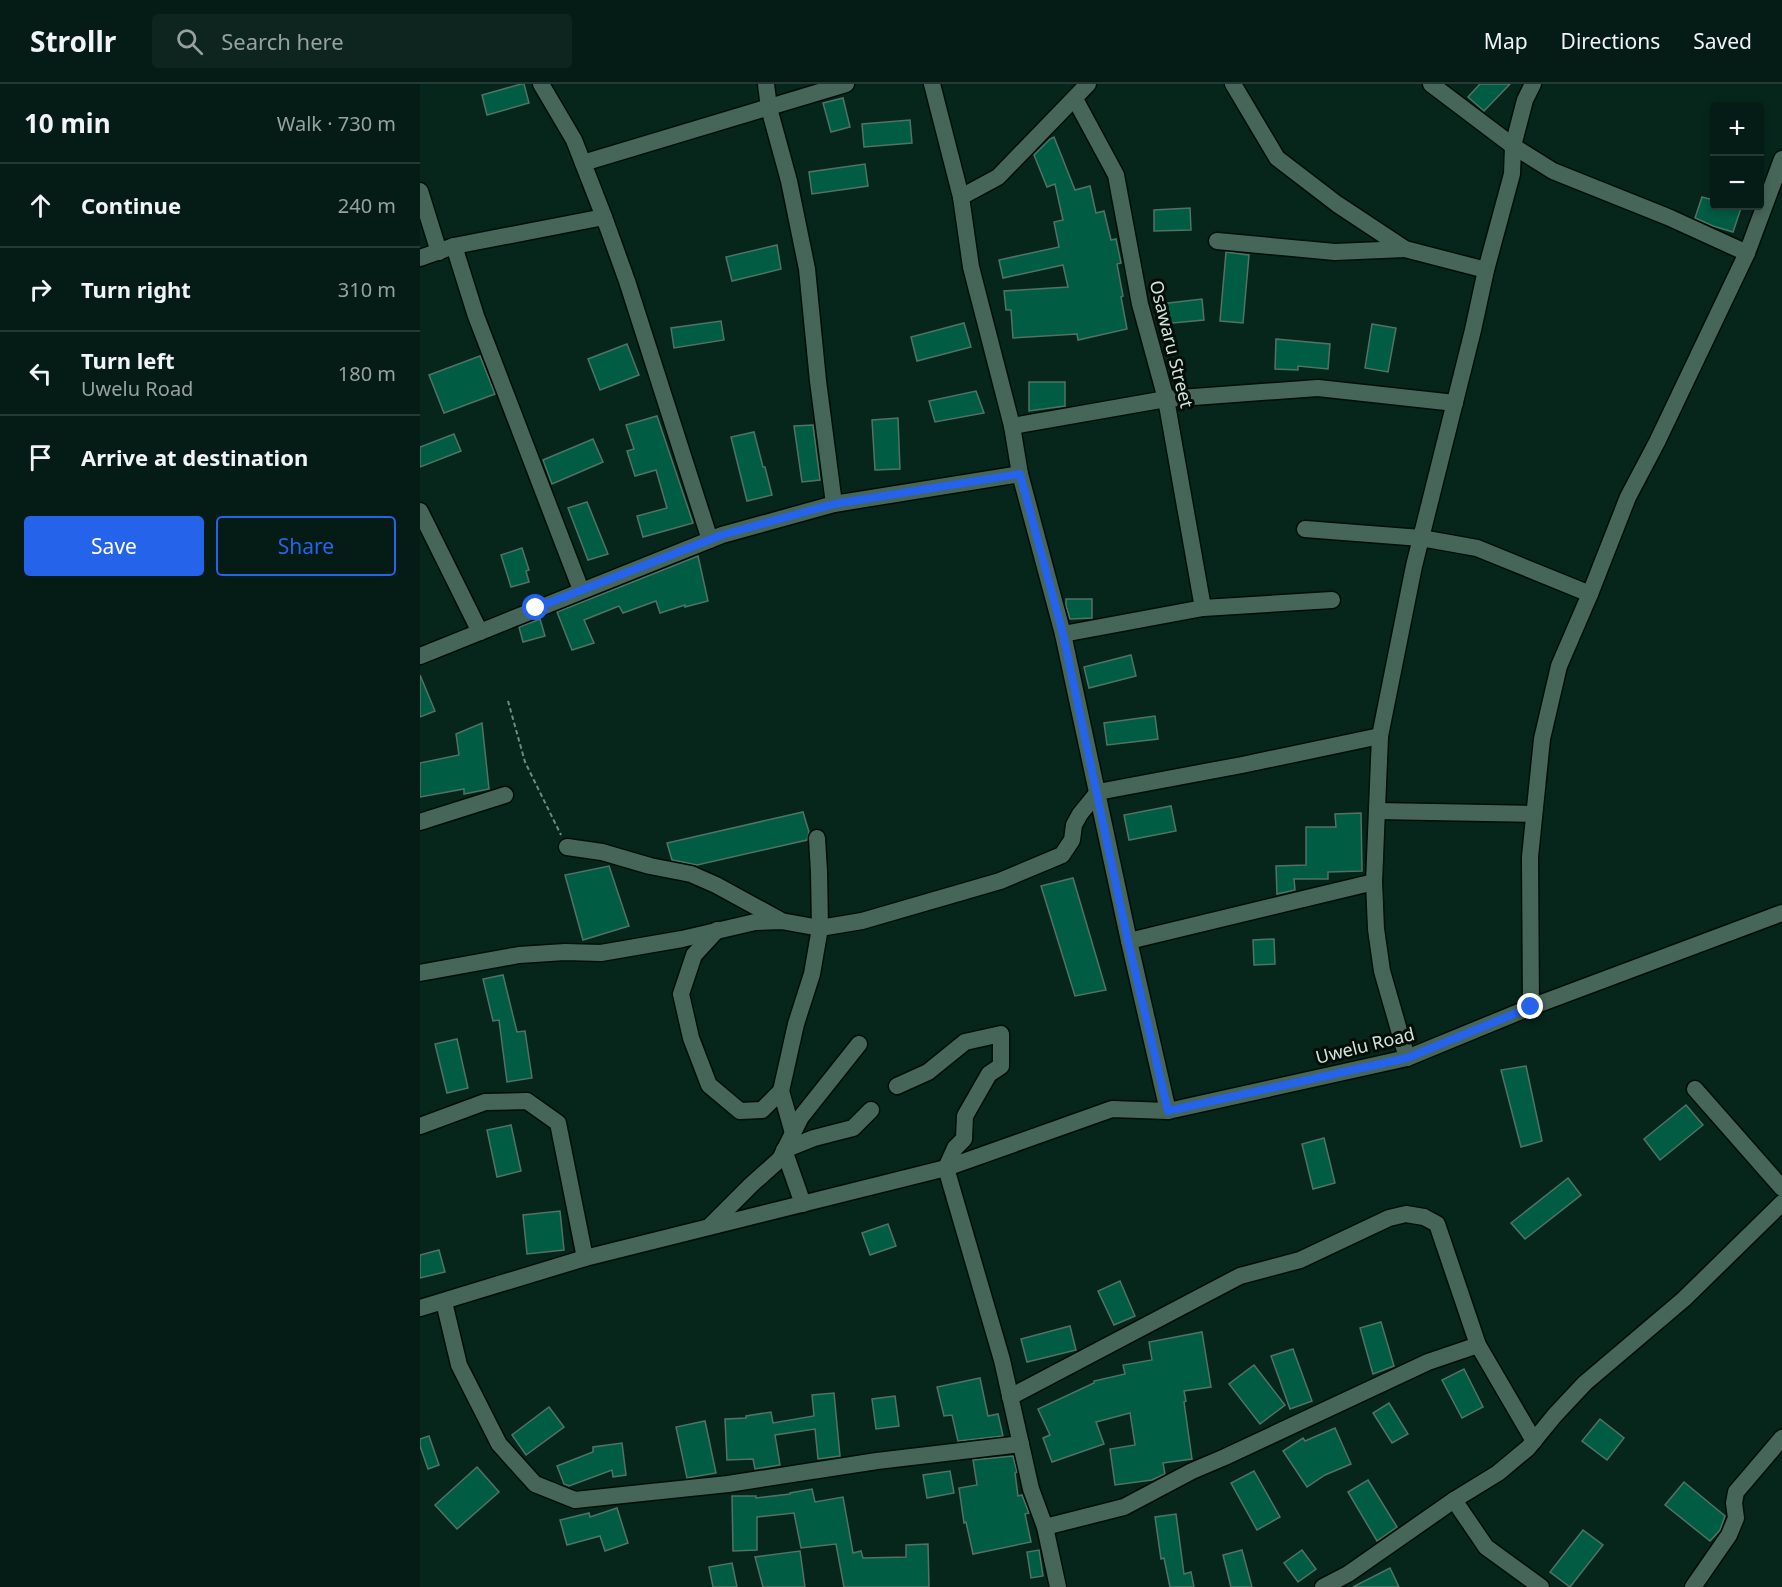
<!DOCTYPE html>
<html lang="en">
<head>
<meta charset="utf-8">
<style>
	:root { --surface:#041c15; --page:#0d251e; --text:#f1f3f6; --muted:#97a1a0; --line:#253a34; --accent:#2563eb }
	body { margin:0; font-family:"Noto Sans",sans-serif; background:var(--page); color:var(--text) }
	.controls { position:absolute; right:18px; top:18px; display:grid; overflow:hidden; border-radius:6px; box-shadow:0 3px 9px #0003 }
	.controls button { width:54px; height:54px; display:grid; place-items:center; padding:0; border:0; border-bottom:2px solid var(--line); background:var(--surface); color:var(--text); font:30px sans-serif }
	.stop { position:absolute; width:18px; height:18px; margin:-14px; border:4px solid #2563eb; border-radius:50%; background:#fff }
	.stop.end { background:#2563eb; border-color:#fff; box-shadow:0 2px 6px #0008 }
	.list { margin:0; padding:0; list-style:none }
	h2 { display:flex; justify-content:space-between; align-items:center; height:78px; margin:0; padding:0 24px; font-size:26px }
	h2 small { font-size:20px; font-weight:400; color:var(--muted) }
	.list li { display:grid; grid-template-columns:39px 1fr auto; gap:18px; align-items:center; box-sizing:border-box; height:84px; padding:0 24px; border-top:2px solid var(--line) }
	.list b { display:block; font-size:22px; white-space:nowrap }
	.list p { margin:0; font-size:20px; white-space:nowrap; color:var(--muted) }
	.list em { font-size:20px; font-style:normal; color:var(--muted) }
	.actions { display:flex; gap:12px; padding:18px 24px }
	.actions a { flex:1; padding:14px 0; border:2px solid var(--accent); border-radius:6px; text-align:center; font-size:21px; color:var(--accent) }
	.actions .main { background:var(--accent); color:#fff }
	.icon { flex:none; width:33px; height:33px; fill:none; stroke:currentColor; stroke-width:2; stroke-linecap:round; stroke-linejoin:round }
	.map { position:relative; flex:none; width:1362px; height:1503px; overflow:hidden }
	header { display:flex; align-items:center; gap:36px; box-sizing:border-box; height:84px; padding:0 30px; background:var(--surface); border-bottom:2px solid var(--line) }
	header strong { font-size:28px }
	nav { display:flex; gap:33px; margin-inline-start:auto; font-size:21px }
	.search { width:420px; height:54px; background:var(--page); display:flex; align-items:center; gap:15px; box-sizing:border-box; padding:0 21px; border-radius:6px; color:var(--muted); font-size:22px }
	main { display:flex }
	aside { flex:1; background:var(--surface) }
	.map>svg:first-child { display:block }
	.building { fill:#005d43; stroke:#527265; stroke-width:1.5 }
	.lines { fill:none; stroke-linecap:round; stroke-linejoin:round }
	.minor-casing { stroke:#000e07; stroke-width:19 }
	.path { stroke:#718a81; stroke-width:2; stroke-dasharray:4.5 3; stroke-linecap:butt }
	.minor { stroke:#466659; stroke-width:16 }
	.route { stroke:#2563eb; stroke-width:8 }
	.labels { text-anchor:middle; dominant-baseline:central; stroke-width:6; stroke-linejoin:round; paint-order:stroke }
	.street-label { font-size:18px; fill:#d2e3db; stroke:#020d08 }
</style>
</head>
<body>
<header>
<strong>Strollr</strong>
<div class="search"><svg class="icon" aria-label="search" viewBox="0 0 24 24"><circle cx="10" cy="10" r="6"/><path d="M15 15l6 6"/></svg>Search here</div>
<nav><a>Map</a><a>Directions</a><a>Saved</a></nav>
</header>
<main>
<aside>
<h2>10 min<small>Walk · 730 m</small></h2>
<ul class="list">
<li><svg class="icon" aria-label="ahead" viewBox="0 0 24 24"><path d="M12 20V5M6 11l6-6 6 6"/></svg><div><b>Continue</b></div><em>240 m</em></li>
<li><svg class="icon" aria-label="right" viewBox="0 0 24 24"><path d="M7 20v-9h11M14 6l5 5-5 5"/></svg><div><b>Turn right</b></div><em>310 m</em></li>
<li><svg class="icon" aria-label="left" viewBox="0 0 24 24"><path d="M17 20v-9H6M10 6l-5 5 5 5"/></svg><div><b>Turn left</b><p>Uwelu Road</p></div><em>180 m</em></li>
<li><svg class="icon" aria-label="arrive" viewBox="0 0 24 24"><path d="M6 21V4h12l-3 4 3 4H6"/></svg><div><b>Arrive at destination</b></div></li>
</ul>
<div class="actions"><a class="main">Save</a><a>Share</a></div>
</aside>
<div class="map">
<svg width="1362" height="1503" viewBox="0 0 1362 1503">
	<rect width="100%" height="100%" fill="#06261c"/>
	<!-- building -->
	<g class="building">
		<polygon points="101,0 104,0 109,19 67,31 62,11"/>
		<polygon points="1060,0 1090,0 1064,27 1048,13"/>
		<polygon points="423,14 430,43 411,48 403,19"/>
		<polygon points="490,36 492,59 444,63 442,40"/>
		<polygon points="634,53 655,106 670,102 676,129 684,127 691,156 696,155 701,179 697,180 703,212 701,213 707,245 658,256 657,250 593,254 591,226 586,226 584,207 648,203 643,181 583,194 579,176 639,163 634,138 643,136 635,100 627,103 614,71 630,55"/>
		<polygon points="445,80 448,102 392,110 389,88"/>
		<polygon points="1282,113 1294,116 1294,122 1311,122 1321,124 1313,148 1293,142 1275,134"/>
		<polygon points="770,124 771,146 734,147 734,126"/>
		<polygon points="357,161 361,185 312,197 306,173"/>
		<polygon points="806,168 829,171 823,239 800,237"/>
		<polygon points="782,215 784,236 742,240 740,220"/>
		<polygon points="301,237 304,256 254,264 251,244"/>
		<polygon points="544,239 551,263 497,277 491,253"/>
		<polygon points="952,240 976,244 968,288 945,284"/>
		<polygon points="856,255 910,260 908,285 878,282 878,286 855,285"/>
		<polygon points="207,260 219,291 180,306 168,275"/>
		<polygon points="60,272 75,310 24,329 9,291"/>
		<polygon points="609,298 645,298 645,322 609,327"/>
		<polygon points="556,307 564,329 515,338 509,317"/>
		<polygon points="237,332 273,439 223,453 217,432 247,424 236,386 215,392 207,367 214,365 206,341"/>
		<polygon points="478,334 480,385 455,386 452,336"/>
		<polygon points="393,341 400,396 382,398 374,342"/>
		<polygon points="334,348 343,383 345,383 352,411 327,417 311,353"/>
		<polygon points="34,350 41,367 0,383 0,363"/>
		<polygon points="173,355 183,378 132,400 123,376"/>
		<polygon points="167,418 188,470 168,476 148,424"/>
		<polygon points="102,464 109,486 106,487 109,498 91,503 81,471"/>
		<polygon points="278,472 288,517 265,523 265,521 240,529 236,517 203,529 199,522 164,536 174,559 152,566 137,528"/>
		<polygon points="646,515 672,515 672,534 650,535 646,522"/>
		<polygon points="120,535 125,552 103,558 99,543"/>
		<polygon points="711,571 716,592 669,604 664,583"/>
		<polygon points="0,591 15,627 0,633"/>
		<polygon points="735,632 738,655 687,661 684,639"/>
		<polygon points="62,639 69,705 44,710 44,705 0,713 0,679 39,671 36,650"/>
		<polygon points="751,722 756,747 709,756 704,731"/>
		<polygon points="383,728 389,748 387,756 277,781 252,776 247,759"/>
		<polygon points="941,729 942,787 908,788 908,795 874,795 875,806 857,810 856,782 886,781 886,743 916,743 915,730"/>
		<polygon points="189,782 209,842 163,856 145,791"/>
		<polygon points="653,794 686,906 655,912 621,802"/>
		<polygon points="854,855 855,880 834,881 833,856"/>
		<polygon points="83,891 97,948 105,947 112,994 87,998 79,936 73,937 63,895"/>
		<polygon points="37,955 48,1004 27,1009 15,960"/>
		<polygon points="1106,982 1122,1057 1101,1063 1081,986"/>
		<polygon points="1266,1021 1283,1041 1240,1076 1224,1055"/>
		<polygon points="91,1041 101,1087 77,1093 67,1046"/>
		<polygon points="904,1054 915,1099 893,1105 882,1060"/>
		<polygon points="1148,1094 1161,1111 1105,1155 1091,1139"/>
		<polygon points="140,1127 144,1166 107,1170 103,1131"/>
		<polygon points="468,1140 476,1162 450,1171 442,1149"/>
		<polygon points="19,1166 25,1188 0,1194 0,1171"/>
		<polygon points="700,1197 715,1232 694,1241 678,1207"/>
		<polygon points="961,1238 974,1282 953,1290 940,1244"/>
		<polygon points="650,1242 656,1266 607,1278 601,1255"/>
		<polygon points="782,1248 791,1303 764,1307 766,1317 764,1318 772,1375 743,1379 745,1390 732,1396 695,1401 690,1365 715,1361 710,1329 676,1338 684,1360 632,1378 623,1354 630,1351 618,1325 674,1299 674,1297 705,1290 703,1281 732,1276 729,1258"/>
		<polygon points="873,1265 892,1317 870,1325 851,1272"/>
		<polygon points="834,1281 865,1321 840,1340 809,1300"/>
		<polygon points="1044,1285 1063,1323 1042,1334 1022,1296"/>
		<polygon points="560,1294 568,1332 578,1330 583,1352 538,1357 532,1331 524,1332 517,1303"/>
		<polygon points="414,1309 420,1372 398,1375 395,1345 355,1351 360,1381 335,1385 333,1375 307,1376 305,1335 326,1334 326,1332 351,1328 353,1339 394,1332 392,1311"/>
		<polygon points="475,1312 479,1342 456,1345 452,1315"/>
		<polygon points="969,1319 988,1350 972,1359 953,1329"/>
		<polygon points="129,1323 144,1343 106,1371 92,1351"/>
		<polygon points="1180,1335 1204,1354 1187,1376 1162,1357"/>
		<polygon points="285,1337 296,1389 267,1394 256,1343"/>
		<polygon points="915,1344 931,1380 905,1391 887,1403 863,1367 883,1354 885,1357"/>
		<polygon points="9,1352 19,1381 8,1385 0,1362 0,1355"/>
		<polygon points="202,1359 206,1391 193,1393 192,1386 149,1402 144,1400 137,1382 173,1368 173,1363"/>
		<polygon points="593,1372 597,1388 595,1389 598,1412 602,1411 609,1429 605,1430 611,1458 553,1470 546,1438 544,1439 539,1404 557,1401 553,1376"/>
		<polygon points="57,1383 79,1408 37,1445 15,1421"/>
		<polygon points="530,1387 534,1409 507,1414 503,1391"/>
		<polygon points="834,1387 860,1433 837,1446 811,1399"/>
		<polygon points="948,1396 977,1443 957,1457 928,1408"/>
		<polygon points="1264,1398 1305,1432 1300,1446 1290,1457 1245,1421"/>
		<polygon points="392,1405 395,1418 423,1413 433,1469 441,1467 443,1474 486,1473 486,1461 508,1460 509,1503 424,1503 416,1460 381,1464 374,1429 337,1433 337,1466 313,1467 312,1412 336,1412 336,1414 370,1410 370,1409"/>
		<polygon points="197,1424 208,1459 185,1467 180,1452 147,1461 140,1436 169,1429 170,1433"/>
		<polygon points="756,1430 764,1490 771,1488 774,1503 750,1503 744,1474 741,1475 735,1433"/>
		<polygon points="1163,1446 1183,1461 1150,1503 1130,1488"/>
		<polygon points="619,1466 623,1492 611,1494 607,1468"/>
		<polygon points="822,1466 832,1503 811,1503 803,1471"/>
		<polygon points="882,1466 896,1485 878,1498 864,1479"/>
		<polygon points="380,1467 385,1503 343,1503 335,1473"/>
		<polygon points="312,1479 317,1503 293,1503 289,1483"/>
		<polygon points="970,1484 979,1503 933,1503"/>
	</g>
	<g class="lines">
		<!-- minor casing -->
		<g class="minor-casing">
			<g id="minor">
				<polyline points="121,0 154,56 184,133 207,197 290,456"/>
				<polyline points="346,0 349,24 369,97 387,185 398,297 414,420"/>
				<polyline points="512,0 541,113 551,183 592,342 600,390 643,550 709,857 748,1027"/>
				<polyline points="813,0 857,74 917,120 985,165 1066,186"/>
				<polyline points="1011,0 1093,62 1133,87 1248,133 1327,169"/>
				<polyline points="655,15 696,91 720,220 746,315 783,524"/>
				<polyline points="163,79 426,0"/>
				<polyline points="0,107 19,168"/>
				<polyline points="541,113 578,93 668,0"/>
				<polyline points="797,157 915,168 985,165"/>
				<polyline points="34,162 56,232 161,506"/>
				<polyline points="0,174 34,162 184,133"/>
				<polyline points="592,342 746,315 898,304 1035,319"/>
				<polyline points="0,427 60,548"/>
				<polyline points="885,445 1001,454 1057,464 1170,510"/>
				<polyline points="643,550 783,524 912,516"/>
				<polyline points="0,572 302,451 414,420 600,390"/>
				<polyline points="957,727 1114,730"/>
				<polyline points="0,738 85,711"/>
				<polyline points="147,763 182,768 230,782 271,790 296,801 360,836"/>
				<polyline points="297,846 274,871 261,910 271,954 289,1001 320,1027 342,1026 361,1007 373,1049"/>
				<polyline points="709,857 954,798"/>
				<polyline points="0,889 99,871 145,868 181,869 262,855 335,838 361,837 400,844 442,837 580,797 642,771 652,756 654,741 660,730 678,708 822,681 960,652"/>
				<polyline points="1111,923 1110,773 1122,655 1139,582 1170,510 1208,413 1237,358 1327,169 1362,75"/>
				<polyline points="987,974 962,887 956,845 954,798 960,652 994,482 1053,246 1066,186 1092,90 1093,62 1105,16 1113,0"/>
				<polyline points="477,1002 508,988 545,958 581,950 581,982 569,990 545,1032 544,1055 535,1064 526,1084 582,1276 611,1405 625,1443 638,1503"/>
				<polyline points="1275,1005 1362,1104"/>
				<polyline points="361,1007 376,940 392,890 400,844 399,788 397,754"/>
				<polyline points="0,1042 65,1018 107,1017 138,1039 165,1174"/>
				<polyline points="383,1120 364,1066 394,1054 433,1044 451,1026"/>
				<polyline points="290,1142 331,1101 360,1075 381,1033 439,960"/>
				<polyline points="24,1218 39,1281 79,1360 115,1400 155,1416 308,1400 457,1377 601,1360"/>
				<polyline points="0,1224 165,1174 526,1084 692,1025 748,1027 987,974 1111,923 1362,829"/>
				<polyline points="590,1313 820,1192 880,1176 969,1134 986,1130 1004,1133 1017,1140 1058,1261 1114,1357"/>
				<polyline points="1034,1416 1066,1463 1121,1503"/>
				<polyline points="625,1443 704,1423 772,1387 805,1373 1008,1278 1058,1261"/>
				<polyline points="903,1503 928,1490 1034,1416 1078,1389 1108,1364 1135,1331 1165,1299 1264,1215 1362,1119"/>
				<polyline points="1273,1503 1309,1451 1316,1434 1314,1419 1316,1408 1362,1354"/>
			</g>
		</g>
		<!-- path -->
		<polyline class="path" points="88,617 105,678 141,751"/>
		<!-- minor -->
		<use href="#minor" class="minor"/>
	</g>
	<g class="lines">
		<!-- route -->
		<polyline class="route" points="116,524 302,451 414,420 600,390 643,550 708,857 748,1027 987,974 1111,923"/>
	</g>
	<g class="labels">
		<!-- street labels -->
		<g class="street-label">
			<text transform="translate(752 260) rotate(76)">Osawaru Street</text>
			<text transform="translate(945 961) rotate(-14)">Uwelu Road</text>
		</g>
	</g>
</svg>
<div class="controls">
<button>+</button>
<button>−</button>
</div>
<div class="stop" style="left:116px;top:524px"></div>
<div class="stop end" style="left:1111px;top:923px"></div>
</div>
</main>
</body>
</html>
